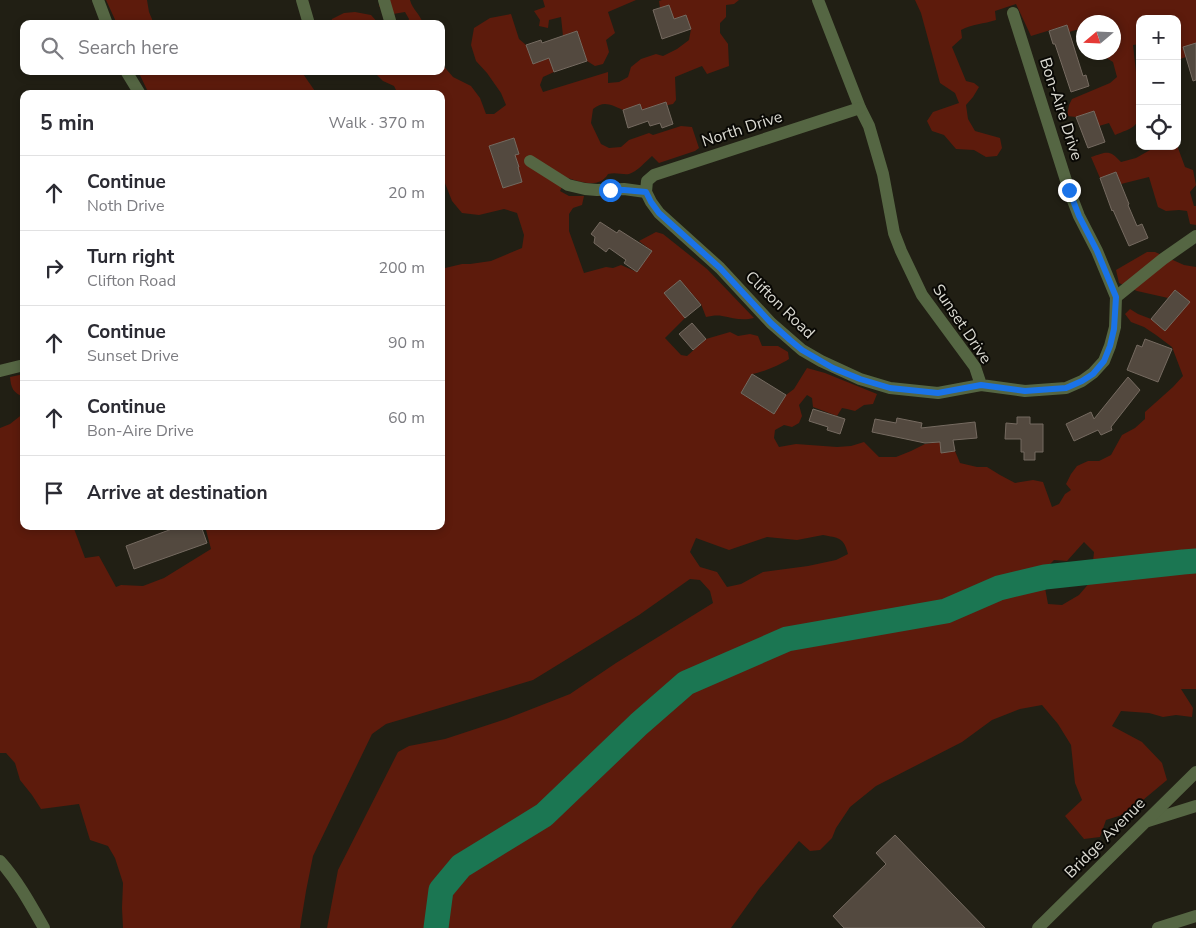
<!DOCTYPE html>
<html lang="en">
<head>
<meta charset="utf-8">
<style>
	:root { --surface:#fff; --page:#f2f2f3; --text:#2b2b33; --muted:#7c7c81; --line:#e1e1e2 }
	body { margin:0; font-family:"Nunito Sans",sans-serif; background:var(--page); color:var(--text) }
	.controls { position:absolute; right:15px; top:15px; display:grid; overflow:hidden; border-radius:10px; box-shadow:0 2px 8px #0003 }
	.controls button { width:45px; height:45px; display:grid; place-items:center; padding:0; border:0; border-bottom:1px solid var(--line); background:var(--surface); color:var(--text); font:25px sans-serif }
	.compass { position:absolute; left:1076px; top:15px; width:45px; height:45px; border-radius:50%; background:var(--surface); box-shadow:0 2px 8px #0003; rotate:251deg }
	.stop { position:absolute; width:15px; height:15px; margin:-11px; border:4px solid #1a73e8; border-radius:50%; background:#fff }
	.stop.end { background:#1a73e8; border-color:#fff; box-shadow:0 1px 5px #0008 }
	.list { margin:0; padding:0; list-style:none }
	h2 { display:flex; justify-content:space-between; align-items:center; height:65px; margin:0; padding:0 20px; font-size:21px }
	h2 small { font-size:16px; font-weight:400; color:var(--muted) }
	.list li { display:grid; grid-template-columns:32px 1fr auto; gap:15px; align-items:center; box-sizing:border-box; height:75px; padding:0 20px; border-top:1px solid var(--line) }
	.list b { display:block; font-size:19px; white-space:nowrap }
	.list p { margin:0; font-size:16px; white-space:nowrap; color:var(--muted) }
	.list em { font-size:16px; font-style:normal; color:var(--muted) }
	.icon { flex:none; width:28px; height:28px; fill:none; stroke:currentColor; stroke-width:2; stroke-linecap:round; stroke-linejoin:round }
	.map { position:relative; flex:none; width:1196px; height:928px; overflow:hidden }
	.search { position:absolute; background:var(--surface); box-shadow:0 2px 8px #0003; left:20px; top:20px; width:425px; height:55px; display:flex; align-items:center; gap:12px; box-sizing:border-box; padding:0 18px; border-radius:10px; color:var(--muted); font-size:19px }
	.panel { position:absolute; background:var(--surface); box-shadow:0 2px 8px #0003; left:20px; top:90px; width:425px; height:440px; border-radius:10px }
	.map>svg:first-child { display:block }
	.green { fill:#5d1b0c; fill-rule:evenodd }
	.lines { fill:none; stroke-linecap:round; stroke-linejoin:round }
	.river { stroke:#1b7652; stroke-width:25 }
	.building { fill:#53493f; stroke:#756a60 }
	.minor { stroke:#556643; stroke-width:12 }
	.route { stroke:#1a73e8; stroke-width:6 }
	.labels { text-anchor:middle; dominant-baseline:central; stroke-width:4; stroke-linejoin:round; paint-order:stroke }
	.street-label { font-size:16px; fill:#dcdbd3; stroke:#0a0905 }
</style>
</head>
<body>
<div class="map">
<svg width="1196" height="928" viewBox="0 0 1196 928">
	<rect width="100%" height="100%" fill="#211f14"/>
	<!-- green -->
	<g class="green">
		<polygon points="106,0 147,0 149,12 154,24 117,24"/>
		<path d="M379,0H410C412,9 421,15 423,24H407L409,19L405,12L387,15L379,6Z"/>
		<polygon points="543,0 636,0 608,12 615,33 606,40 609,52 603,64 595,66 587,61 577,31 563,36 561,17 549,20 548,28 539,26 540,20 534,11 545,7"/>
		<path d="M662,0H739L734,4L726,5V17L720,23V33L728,44L729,66L707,74L702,66L675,77L676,100L673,104L642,110L640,104L623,110C611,105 604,100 593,109L591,123L601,144L609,148L621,147L629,140L649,133L653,135L681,126L692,127L699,148L695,151L659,163L652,156C646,161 637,172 629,174C623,175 616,172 608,174C599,189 582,182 567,178L560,191L569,196H584L582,205L573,208L569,214V231L584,273L606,267L613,268L621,265L637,272L652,251L639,241L656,232L663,234L707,269L754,318C742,321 733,318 722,316C717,315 711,316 706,317L701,304L680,280L665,293L685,318L665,338L681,355L687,356L706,339L730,332L738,336L750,334L758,336L762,346H778L788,352L789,359C780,365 763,372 752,374L741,393L774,414L786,395L794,389L807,368L825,373L877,394L873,404L864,405L855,411L847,409L842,408L837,416L813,407L812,398L807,395L799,405L802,416L799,423L792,427L784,425L775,430L774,438L779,447L796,444L837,447L851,446L864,442L879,457H896L911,451L925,444L940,442L942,453L955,451L960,463L977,467H987L1000,475L1015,483L1033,480L1043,482L1052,507L1059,504L1065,494L1071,490L1066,484L1071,474L1077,466L1088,461H1099L1111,455L1122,435L1135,428L1145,419V412L1173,387L1183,376L1172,347L1156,335L1144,327L1131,322L1125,314L1130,309L1138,314L1151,319L1165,331L1189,302L1176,290L1168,298L1137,291L1119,283L1116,270L1147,252H1155L1184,265L1196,267V689H1181L1193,708L1192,717L1176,715L1163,717L1149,713L1121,711L1112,726L1142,742L1162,763L1167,780L1143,800L1125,814L1106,820L1100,837L1084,839L1065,816L1082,800L1075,783L1071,745L1058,724L1042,705L1020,709L992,720L962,742L876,786L850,807L836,828L832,838L820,850L810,851L799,841L759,889L731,928H327L338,870L398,752L409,746L445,739L506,719L570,694L616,663L713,603L710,591L700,580L690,579L639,615L533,680L386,724L372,734L313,856L306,891L300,928H123L122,908L123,883L115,858L108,846L90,840L79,804L41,809L32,795L20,780L15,763L6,753H0V428L10,424L24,413V526H73L85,558L99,556L116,587L121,585L143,586L164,578L211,549L205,526H441V269L462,264H470L491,261L522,248L524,235L517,213L504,209L479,215L462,213L452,201L441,173V94H398L394,86L383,81L373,71H441V63L453,77L471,86L480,98L486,114H494L506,105L501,93L487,73L476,61L471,45L474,28L490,18L511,14L519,39L526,45L533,64L549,58L554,72L543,77L540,85L543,92L608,72V83L619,82L628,77L631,67L641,59L656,54L663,56L677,49L689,40L691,29L686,15L674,19L669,5L660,8L659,1ZM514,138L515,155L519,167H518L522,182L503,188L489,146ZM823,535C838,538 844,537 848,554L836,560L808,566L763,572L741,584L727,587L717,572L700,567L690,552L696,538L729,550L767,537L797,540ZM1084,542L1094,552L1091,581L1079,595L1062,605L1048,604L1042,572L1054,560L1067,561Z"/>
		<path d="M915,0H1196V43L1186,57L1177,60V19H1140V44L1133,45L1140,108C1140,128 1131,128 1115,135L1109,123L1099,126L1094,111L1076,117L1067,116L1069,105L1072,99L1110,83L1117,77L1113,62L1105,57L1097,55L1095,53L1114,52V22H1084L1083,28L1069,32L1067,25L1031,36L1016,4L995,11L996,20C984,24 972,24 961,30L962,38L952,47L966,81L974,83L979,87L973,97L966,105L968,119L975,131L1000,138L1002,148L997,156L986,157L974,150L956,149L944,135L932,131L927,121L933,112L959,103L955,93L940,83L921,13Z"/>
		<polygon points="355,12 371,15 379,24 330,24 332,19 344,13"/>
		<polygon points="138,71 301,71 317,94 149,94"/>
		<path d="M1177,114L1181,120L1178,148L1185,167L1193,170L1196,185L1190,192L1194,206H1196V225L1190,224L1187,211L1179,210L1166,211L1158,207L1149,177L1121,184L1116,172L1100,178L1091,157C1107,152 1109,149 1121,162L1136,158L1157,146H1177Z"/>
		<path d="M24,374V397C13,393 11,388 10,377Z"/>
	</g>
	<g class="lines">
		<!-- river -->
		<polyline class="river" points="436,928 441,890 461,866 544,815 639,724 686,683 787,639 946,611 999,588 1045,577 1183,562 1196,561"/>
	</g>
	<!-- building -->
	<g class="building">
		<polygon points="669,5 674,19 686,15 691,29 662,39 653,10"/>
		<polygon points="1067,25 1083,76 1086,75 1089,86 1071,92 1055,44 1053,44 1049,31"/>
		<polygon points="577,31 587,61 554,72 549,58 533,64 526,45 541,40 542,43"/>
		<polygon points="1196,43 1196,80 1193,81 1183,47"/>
		<polygon points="666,102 673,124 662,128 660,123 650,126 648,121 628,128 623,110 640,104 642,110"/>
		<polygon points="1094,111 1105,142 1088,148 1076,117"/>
		<polygon points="514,138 519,154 515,155 519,167 518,167 522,182 503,188 489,146"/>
		<polygon points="1116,172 1129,204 1128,205 1137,226 1142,224 1148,238 1129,246 1113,210 1112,211 1100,178"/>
		<polygon points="600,222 617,233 619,230 652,251 637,272 624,263 626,260 609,248 606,252 594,243 595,237 591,234"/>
		<polygon points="680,280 701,305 685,318 664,293"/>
		<polygon points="1175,290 1190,302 1165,331 1151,319"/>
		<polygon points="692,323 706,339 693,350 679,334"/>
		<polygon points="1145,339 1172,349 1158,382 1127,370 1137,345 1142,347"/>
		<polygon points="752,374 786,395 774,414 741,393"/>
		<polygon points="1128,377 1140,390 1111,427 1112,430 1101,435 1098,430 1074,441 1066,424 1091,412 1094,419"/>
		<polygon points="813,409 845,419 840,434 827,430 828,427 809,421"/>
		<polygon points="1017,417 1030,417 1030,424 1043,424 1043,452 1035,452 1035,460 1024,460 1024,452 1021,452 1021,439 1005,439 1006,423 1017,424"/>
		<polygon points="897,418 922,423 921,428 975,422 977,438 953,440 955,451 941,453 940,442 925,443 872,432 875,419 896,423"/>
		<polygon points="180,526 201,526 207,543 134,569 126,546"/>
		<polygon points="895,835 985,928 844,928 833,916 886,864 876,853"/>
	</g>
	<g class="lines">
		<!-- minor -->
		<g class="minor">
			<polyline points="98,0 107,24"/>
			<polyline points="302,0 309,24"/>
			<polyline points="384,0 391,24"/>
			<polyline points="818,0 860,108 869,126 883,174 894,233 901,251 922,295 975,367 981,385 1025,391 1066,388 1082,381 1093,373 1104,361 1110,346 1115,327 1116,297 1097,251 1079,216 1069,190 1013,13"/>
			<polyline points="126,71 140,94"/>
			<polyline points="860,108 654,175 647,181 646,192 651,202 659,213 720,268 771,323 802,350 821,361 860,379 890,388 938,393 981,385"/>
			<polyline points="530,161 568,185 585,189 597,190 624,189 646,192"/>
			<polyline points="1116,297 1163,259 1196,236"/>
			<polyline points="0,371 24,365"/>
			<polyline points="1148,821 1196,806"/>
			<path d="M0,861C18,881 31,905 44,928"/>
			<polyline points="1038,928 1196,772"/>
			<polyline points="1158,928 1196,916"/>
		</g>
	</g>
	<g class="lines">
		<!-- route -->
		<polyline class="route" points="610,190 624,190 646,192 651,202 659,213 720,268 771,323 790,340 802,350 833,368 860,379 890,388 938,393 981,385 1025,391 1066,388 1082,381 1093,374 1104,361 1110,346 1114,329 1116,297 1097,251 1079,216 1069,190"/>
	</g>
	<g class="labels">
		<!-- street labels -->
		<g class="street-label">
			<text transform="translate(1061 109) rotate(72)">Bon-Aire Drive</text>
			<text transform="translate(742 129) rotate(-18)">North Drive</text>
			<text transform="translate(780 305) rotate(44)">Clifton Road</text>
			<text transform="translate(962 324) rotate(56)">Sunset Drive</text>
			<text transform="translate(1105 838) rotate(-45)">Bridge Avenue</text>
		</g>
	</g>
</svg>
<div class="controls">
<button>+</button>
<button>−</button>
<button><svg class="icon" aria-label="locate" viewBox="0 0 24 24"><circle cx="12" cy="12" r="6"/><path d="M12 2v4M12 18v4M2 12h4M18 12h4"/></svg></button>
</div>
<svg class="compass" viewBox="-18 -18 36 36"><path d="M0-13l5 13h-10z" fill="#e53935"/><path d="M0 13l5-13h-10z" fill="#7c7c81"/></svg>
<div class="stop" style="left:610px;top:190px"></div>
<div class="stop end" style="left:1069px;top:190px"></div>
<div class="search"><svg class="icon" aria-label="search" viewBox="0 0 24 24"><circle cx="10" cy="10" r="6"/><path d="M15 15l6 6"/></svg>Search here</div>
<section class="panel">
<h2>5 min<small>Walk · 370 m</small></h2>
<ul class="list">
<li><svg class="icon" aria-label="ahead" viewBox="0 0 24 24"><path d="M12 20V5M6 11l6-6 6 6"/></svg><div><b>Continue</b><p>Noth Drive</p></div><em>20 m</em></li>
<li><svg class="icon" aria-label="right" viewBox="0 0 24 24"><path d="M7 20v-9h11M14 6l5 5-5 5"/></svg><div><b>Turn right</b><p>Clifton Road</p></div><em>200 m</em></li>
<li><svg class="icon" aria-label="ahead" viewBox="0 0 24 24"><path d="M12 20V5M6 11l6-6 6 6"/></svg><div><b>Continue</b><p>Sunset Drive</p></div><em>90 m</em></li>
<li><svg class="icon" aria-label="ahead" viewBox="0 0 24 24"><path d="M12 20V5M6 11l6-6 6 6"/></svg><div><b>Continue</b><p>Bon-Aire Drive</p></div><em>60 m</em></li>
<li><svg class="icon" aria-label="arrive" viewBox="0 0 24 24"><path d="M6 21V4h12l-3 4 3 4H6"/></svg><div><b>Arrive at destination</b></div></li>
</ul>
</section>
</div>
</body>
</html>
